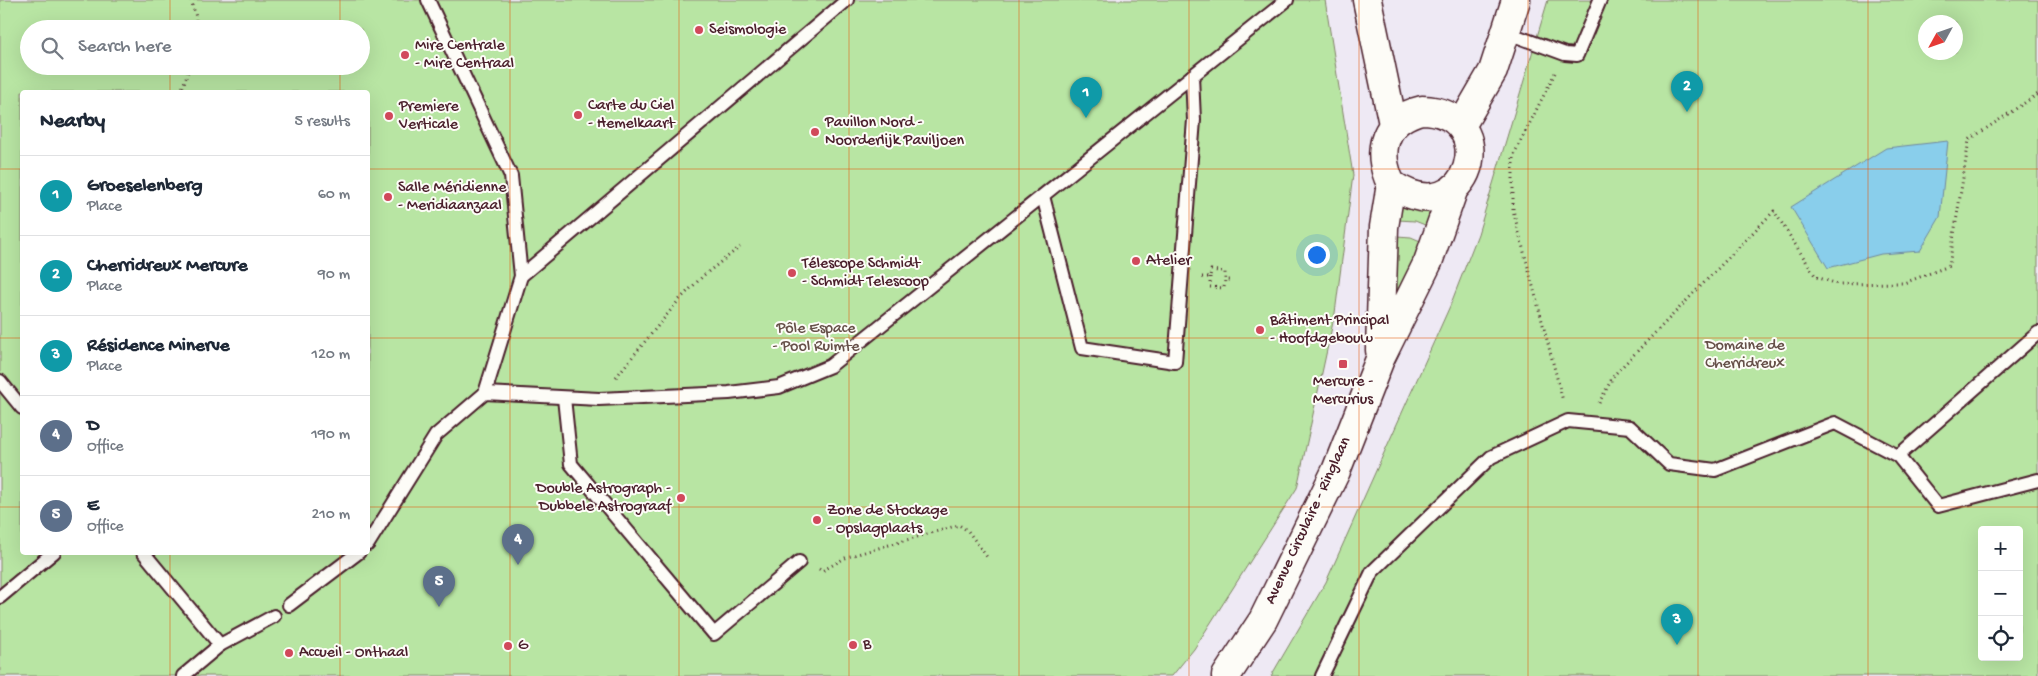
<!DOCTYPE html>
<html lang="en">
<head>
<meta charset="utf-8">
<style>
	:root { --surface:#fff; --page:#f6f6f7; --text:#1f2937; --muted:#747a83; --line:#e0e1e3; --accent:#d1495b }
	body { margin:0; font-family:"Gochi Hand",sans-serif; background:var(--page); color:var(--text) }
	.controls { position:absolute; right:15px; bottom:15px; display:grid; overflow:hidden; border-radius:5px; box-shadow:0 5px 20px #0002 }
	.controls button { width:45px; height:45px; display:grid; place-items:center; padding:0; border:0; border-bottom:1px solid var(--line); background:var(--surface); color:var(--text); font:25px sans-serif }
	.compass { position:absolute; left:1918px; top:15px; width:45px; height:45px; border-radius:50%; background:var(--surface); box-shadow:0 5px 20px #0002; rotate:230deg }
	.you { position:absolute; left:1316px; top:254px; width:18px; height:18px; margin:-12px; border:4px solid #fff; border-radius:50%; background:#1a73e8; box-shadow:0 0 0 8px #1a73e833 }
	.badge { display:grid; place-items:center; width:32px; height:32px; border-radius:50%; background:var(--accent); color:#fff; font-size:16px; font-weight:700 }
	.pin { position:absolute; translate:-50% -41px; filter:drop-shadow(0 1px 2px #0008) }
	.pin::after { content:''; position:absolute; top:26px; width:18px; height:15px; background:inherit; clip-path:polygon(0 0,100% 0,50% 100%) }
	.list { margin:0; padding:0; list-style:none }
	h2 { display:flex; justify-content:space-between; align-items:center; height:65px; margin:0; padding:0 20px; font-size:21px }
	h2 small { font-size:16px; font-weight:400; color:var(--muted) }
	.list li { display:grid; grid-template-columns:32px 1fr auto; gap:15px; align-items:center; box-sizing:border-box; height:80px; padding:0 20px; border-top:1px solid var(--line) }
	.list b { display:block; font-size:19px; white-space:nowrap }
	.list p { margin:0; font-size:16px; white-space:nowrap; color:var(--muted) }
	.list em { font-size:16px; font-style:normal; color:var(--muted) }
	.icon { flex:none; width:28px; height:28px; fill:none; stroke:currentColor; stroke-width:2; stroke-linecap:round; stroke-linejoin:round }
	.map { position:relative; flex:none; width:2038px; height:676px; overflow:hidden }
	.search { position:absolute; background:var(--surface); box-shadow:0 5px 20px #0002; left:20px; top:20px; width:350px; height:55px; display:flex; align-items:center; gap:12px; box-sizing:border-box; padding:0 18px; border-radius:28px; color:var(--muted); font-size:19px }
	.panel { position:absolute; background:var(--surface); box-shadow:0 5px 20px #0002; left:20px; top:90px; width:350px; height:465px; border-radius:5px }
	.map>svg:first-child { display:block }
	.green { fill:#b8e5a3; stroke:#818267; fill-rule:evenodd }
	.water { fill:#89ceeb; stroke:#70889e }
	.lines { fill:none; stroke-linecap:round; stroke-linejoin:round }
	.lane-casing { stroke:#4a1f2b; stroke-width:16 }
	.secondary-casing { stroke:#4a1f2b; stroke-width:31 }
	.path { stroke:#4a1f2b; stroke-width:3; stroke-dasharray:1 4; stroke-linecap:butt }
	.lane { stroke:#fdfcf7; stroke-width:12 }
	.secondary { stroke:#fdfcf7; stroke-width:28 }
	.grid { fill:none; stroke:#e8590c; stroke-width:1; stroke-opacity:0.55 }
	.poi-dot { fill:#d1495b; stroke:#fdfcf7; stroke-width:2 }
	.labels { text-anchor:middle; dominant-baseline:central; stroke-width:4; stroke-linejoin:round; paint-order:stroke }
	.poi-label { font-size:16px; fill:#4a1f2b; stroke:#fdfcf7; text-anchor:start }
	.park-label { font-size:16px; fill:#665049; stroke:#fdfcf7 }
	.street-label { font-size:16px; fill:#4a1f2b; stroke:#fdfcf7 }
</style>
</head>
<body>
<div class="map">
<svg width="2038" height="676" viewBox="0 0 2038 676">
	<rect width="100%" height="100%" fill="#eee9f4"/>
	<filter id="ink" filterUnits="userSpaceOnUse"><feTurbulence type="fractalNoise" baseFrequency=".02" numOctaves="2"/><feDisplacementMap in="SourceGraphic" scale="10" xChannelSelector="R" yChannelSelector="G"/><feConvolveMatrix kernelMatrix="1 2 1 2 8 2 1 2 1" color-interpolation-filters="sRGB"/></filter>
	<g filter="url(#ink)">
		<!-- green -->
		<g class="green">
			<path d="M0,0H1325L1353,175L1335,313L1297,488L1194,649L1172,676H0ZM29,29H361V66H29ZM22,92H368V552H22Z"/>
			<path d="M1548,0H2038V676H1271L1326,582L1450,306L1478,234ZM1926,22H1956V52H1926ZM1982,530H2019V657H1982Z"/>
			<polygon points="1398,202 1409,207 1433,208 1430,227 1415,221 1398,220"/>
			<polygon points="1397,236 1411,237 1425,243 1395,314"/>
		</g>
		<!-- water -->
		<polygon class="water" points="1948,141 1940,217 1920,251 1881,254 1828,268 1791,207 1886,148"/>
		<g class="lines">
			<!-- lane casing -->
			<g class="lane-casing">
				<g id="lane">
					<polyline points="428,0 511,176 521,276 485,393"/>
					<polyline points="1505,32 1565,54 1577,55 1600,0"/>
					<polyline points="1043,196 1082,348 1175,362 1194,120 1192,76"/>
					<polyline points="521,276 847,0"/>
					<polyline points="0,381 22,408"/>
					<polyline points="564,398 571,464 714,634 799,562"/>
					<polyline points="1898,456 2038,333"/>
					<polyline points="368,544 436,435 485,393 599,399 729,393 779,387 830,366 1287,0"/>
					<polyline points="143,552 220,645 183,676"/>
					<polyline points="0,597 54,552"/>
					<polyline points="289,605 359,552"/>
					<polyline points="220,645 274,616"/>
					<polyline points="1322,676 1372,572 1491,457 1568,421 1630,427 1669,464 1715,470 1835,423 1898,456 1938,506 2038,480"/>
				</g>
			</g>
			<!-- secondary casing -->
			<g class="secondary-casing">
				<g id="secondary">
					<polyline points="1367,0 1393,124"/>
					<path d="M1422,110C1504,111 1471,238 1391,184C1375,150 1384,119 1422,110Z"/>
					<polyline points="1461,126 1493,71 1516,0"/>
					<polyline points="1380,350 1384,227 1391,184"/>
					<polyline points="1226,676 1263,620 1336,471 1380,359 1428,262 1454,188"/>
				</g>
			</g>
			<!-- path -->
			<g class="path">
				<polyline points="191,0 196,17 196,29"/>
				<polyline points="1555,73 1513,156 1513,210 1563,401"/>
				<polyline points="181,92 190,66"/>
				<polyline points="1202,277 1210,277 1211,270 1225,272 1225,280 1231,280"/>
				<polyline points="1210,277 1210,287 1224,288 1225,280"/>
				<polyline points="616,377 679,300 704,275 740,247"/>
				<polyline points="1599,403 1614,375 1774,211 1816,277 1838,284 1904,283 1949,266 1969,140 2038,94"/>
				<polyline points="819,569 822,571 847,557 959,525 968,531 987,557"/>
			</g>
			<!-- lane -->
			<use href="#lane" class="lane"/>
			<!-- secondary -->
			<use href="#secondary" class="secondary"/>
		</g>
	</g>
	<!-- grid -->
	<path class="grid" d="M170,0V29M340,0V29M510,0V676M679,0V676M849,0V676M1019,0V676M1189,0V676M1359,0V676M1528,0V676M1698,0V676M1868,0V676M170,66V92M340,66V92M0,169H22M368,169H2038M0,338H22M368,338H2038M0,507H22M368,507H2038M170,552V676M340,552V676"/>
	<!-- markers -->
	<g class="poi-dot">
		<circle cx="699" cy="30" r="5"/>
		<circle cx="405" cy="55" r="5"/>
		<circle cx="578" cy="115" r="5"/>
		<circle cx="389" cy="116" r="5"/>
		<circle cx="815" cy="132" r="5"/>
		<circle cx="388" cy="197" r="5"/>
		<circle cx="1136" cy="261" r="5"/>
		<circle cx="792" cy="273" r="5"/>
		<circle cx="1260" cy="330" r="5"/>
		<rect x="1338" y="359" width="10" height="10" rx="2.5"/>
		<circle cx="681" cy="498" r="5"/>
		<circle cx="817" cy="520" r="5"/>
		<circle cx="853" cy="645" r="5"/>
		<circle cx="508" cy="646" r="5"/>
		<circle cx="289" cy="653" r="5"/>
	</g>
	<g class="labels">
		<!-- poi labels -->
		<g class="poi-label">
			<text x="709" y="30">Seismologie</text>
			<text x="415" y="46">Mire Centrale<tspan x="415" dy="18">- Mire Centraal</tspan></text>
			<text x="588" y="106">Carte du Ciel<tspan x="588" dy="18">- Hemelkaart</tspan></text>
			<text x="399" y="107">Premiere<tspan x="399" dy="18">Verticale</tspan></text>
			<text x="825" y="123">Pavillon Nord -<tspan x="825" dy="18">Noorderlijk Paviljoen</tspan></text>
			<text x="398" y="188">Salle Méridienne<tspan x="398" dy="18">- Meridiaanzaal</tspan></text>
			<text x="1146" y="261">Atelier</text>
			<text x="802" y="264">Télescope Schmidt<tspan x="802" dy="18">- Schmidt Telescoop</tspan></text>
			<text x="1270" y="321">Bâtiment Principal<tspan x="1270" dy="18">- Hoofdgebouw</tspan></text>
			<text x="1343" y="382" text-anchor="middle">Mercure -<tspan x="1343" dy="18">Mercurius</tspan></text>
			<text x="671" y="489" text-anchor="end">Double Astrograph -<tspan x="671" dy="18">Dubbele Astrograaf</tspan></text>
			<text x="827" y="511">Zone de Stockage<tspan x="827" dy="18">- Opslagplaats</tspan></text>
			<text x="863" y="645">B</text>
			<text x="518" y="646">G</text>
			<text x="299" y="653">Accueil - Onthaal</text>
		</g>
		<!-- park labels -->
		<g class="park-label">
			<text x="816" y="329">Pôle Espace<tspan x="816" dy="18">- Pool Ruimte</tspan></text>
			<text x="1745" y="346">Domaine de<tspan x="1745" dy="18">Cherridreux</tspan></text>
		</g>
		<!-- street labels -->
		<g class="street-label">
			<text transform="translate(1309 521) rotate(-65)">Avenue Circulaire - Ringlaan</text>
		</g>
	</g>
</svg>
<div class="controls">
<button>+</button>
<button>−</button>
<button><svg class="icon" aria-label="locate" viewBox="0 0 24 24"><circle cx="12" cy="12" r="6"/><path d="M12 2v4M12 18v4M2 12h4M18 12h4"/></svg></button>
</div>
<svg class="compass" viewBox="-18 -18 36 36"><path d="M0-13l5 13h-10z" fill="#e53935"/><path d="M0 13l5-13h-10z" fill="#747a83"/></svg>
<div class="you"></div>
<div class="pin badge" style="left:1086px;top:118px;background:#0f9aa8">1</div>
<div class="pin badge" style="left:1687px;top:112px;background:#0f9aa8">2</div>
<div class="pin badge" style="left:1677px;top:645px;background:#0f9aa8">3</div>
<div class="pin badge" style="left:518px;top:565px;background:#5c6f8a">4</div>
<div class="pin badge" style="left:439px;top:607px;background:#5c6f8a">5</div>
<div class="search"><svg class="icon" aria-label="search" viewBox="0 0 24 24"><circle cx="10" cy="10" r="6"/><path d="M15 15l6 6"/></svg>Search here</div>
<section class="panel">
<h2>Nearby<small>5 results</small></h2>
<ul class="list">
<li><span class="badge" style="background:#0f9aa8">1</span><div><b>Groeselenberg</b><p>Place</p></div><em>60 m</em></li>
<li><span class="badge" style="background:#0f9aa8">2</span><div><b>Cherridreux Mercure</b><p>Place</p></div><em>90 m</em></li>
<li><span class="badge" style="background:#0f9aa8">3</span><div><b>Résidence Minerve</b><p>Place</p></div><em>120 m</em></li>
<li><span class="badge" style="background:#5c6f8a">4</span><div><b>D</b><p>Office</p></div><em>190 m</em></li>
<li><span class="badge" style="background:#5c6f8a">5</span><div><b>E</b><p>Office</p></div><em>210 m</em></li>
</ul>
</section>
</div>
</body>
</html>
